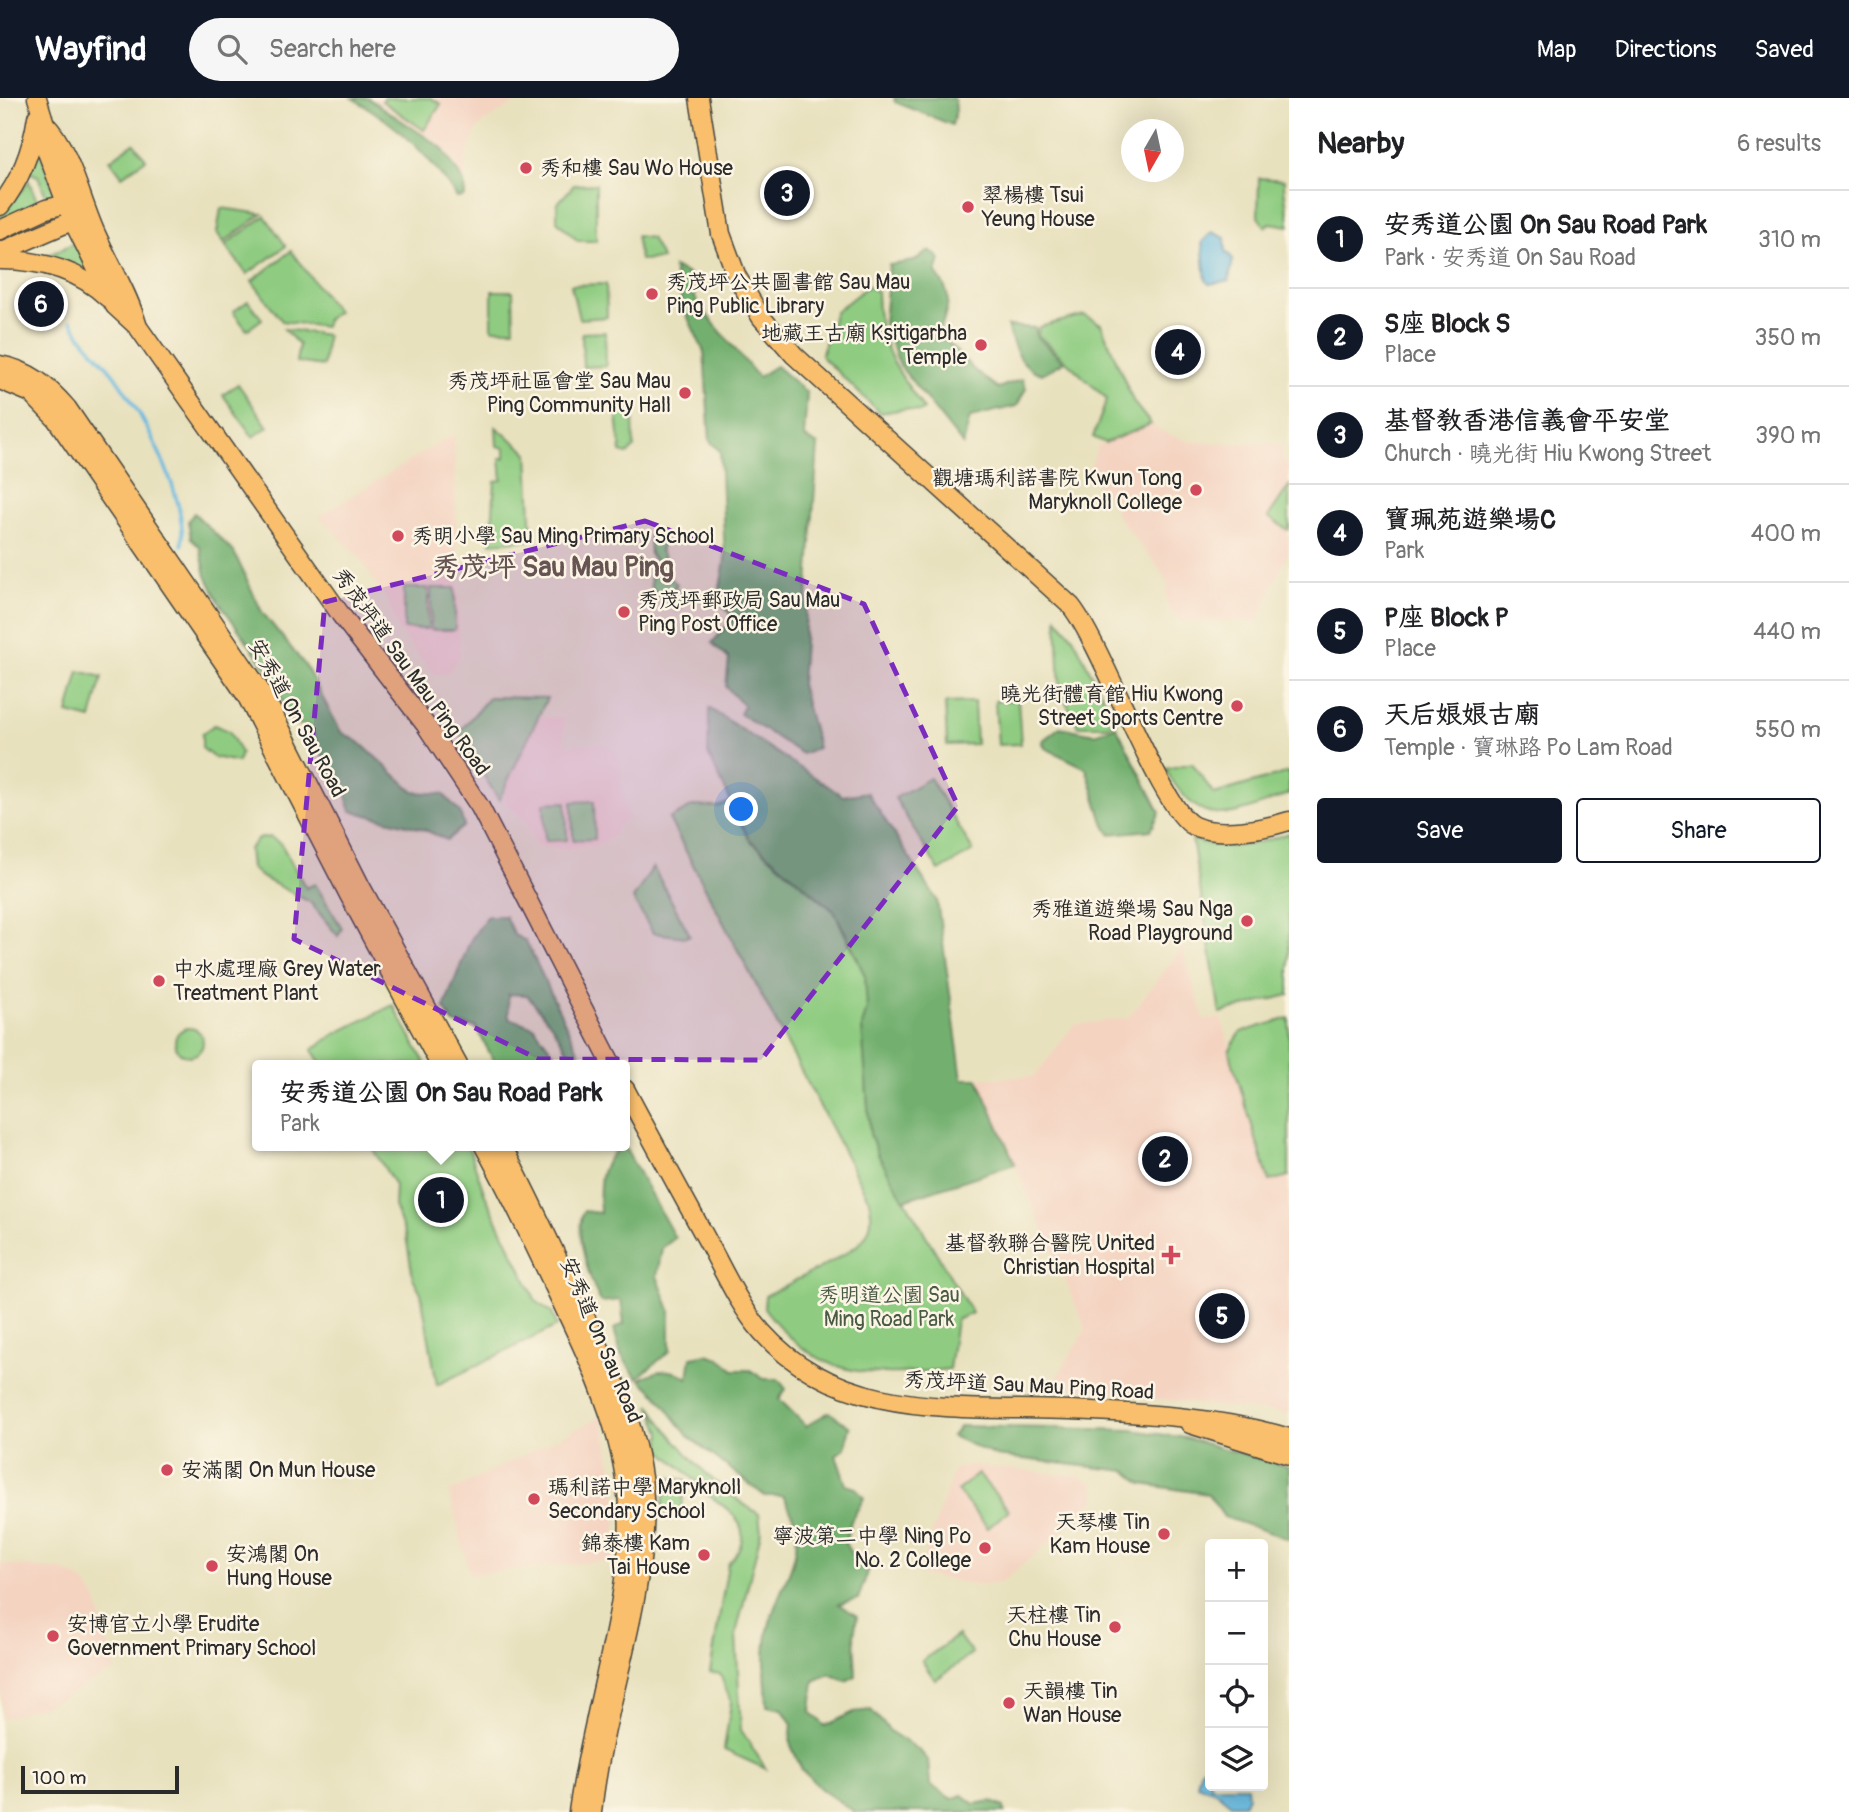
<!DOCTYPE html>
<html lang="en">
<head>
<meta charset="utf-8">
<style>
	:root { --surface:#fff; --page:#f6f6f6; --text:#202124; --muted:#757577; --line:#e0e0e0; --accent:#111827 }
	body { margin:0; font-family:Pangolin,"LXGW WenKai TC",sans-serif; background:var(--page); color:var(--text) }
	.controls { position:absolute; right:21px; bottom:21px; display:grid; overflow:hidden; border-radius:7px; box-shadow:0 7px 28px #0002 }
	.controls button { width:63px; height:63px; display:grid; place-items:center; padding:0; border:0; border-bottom:2px solid var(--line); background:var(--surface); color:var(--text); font:35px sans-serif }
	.compass { position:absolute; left:1121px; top:21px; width:63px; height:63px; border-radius:50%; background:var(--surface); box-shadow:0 7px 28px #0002; rotate:189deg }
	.scale { position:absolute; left:21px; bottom:18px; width:158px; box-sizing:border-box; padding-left:7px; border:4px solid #2b2b2b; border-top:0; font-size:19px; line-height:24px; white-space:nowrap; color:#2b2b2b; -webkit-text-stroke:5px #fcf5e5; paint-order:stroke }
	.you { position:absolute; left:742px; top:712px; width:24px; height:24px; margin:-18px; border:5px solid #fff; border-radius:50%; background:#1a73e8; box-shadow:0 0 0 10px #1a73e833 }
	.badge { display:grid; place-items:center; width:46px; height:46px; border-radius:50%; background:var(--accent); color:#fff; font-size:23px; font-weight:700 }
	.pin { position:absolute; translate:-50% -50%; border:4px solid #fff; box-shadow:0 2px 7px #0006 }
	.popup { position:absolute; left:252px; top:962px; width:378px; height:91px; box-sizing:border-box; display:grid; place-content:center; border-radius:7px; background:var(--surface); filter:drop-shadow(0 2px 5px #0005); font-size:23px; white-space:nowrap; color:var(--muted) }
	.popup b { font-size:26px; color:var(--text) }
	.popup::after { content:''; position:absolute; left:50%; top:100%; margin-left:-14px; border:14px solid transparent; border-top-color:var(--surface) }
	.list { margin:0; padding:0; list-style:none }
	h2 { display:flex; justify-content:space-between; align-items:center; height:91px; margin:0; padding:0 28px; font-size:30px }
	h2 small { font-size:23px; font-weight:400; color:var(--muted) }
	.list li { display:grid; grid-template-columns:46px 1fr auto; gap:21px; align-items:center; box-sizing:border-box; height:98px; padding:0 28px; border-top:2px solid var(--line) }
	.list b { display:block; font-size:26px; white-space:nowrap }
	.list p { margin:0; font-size:23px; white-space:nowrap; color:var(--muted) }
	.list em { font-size:23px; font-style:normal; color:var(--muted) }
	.actions { display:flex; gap:14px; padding:21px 28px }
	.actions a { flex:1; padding:16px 0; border:2px solid var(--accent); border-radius:7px; text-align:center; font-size:24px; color:var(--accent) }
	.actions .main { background:var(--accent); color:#fff }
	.icon { flex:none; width:38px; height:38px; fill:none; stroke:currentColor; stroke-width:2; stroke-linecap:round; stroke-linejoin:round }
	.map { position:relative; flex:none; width:1289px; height:1714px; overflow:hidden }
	header { display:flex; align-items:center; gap:42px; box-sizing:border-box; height:98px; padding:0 35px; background:var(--accent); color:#fff }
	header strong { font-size:33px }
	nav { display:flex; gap:38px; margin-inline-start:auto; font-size:24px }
	.search { width:490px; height:63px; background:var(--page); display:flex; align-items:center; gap:18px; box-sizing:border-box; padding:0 24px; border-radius:38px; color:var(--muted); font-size:26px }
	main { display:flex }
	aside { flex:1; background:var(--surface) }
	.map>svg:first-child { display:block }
	.built { fill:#f4d3c1 }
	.green { fill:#8fcc81; stroke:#5d7c56; stroke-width:2 }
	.forest { fill:#73b06f; stroke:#4f6e4d; stroke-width:2 }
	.water { fill:#63b8df; stroke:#477285; stroke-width:2 }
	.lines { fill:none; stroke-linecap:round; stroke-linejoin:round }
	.stream { stroke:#63b8df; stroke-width:3.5 }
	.major-casing { stroke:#474641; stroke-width:21 }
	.major { stroke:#f9bf6d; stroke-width:18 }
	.marked { fill:#7b2cbf; fill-opacity:0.2; stroke:#7b2cbf; stroke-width:5; stroke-dasharray:14 9; stroke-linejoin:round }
	.poi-dot { fill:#d1495b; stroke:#fcf5e5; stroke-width:2.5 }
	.labels { text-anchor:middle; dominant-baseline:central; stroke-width:5; stroke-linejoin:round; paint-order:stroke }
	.poi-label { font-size:21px; fill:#2b2b2b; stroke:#fcf5e5; text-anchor:start }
	.street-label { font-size:21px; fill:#2b2b2b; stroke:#fcf5e5 }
	.park-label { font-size:21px; fill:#495b45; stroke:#fcf5e5 }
	.district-label { font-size:28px; font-weight:bold; fill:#665453; stroke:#fcf5e5 }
</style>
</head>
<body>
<header>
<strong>Wayfind</strong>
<div class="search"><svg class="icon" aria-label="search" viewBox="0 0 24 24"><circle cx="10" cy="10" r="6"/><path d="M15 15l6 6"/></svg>Search here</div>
<nav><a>Map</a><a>Directions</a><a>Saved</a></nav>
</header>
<main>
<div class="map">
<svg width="1289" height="1714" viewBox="0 0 1289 1714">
	<rect width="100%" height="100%" fill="#fcf5e5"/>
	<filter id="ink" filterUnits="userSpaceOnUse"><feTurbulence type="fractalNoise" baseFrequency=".0143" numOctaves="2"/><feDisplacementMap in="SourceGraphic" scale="14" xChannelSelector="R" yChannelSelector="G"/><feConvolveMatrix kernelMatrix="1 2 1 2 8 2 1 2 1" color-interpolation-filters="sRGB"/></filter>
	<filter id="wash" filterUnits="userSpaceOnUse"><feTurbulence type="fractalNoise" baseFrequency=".00686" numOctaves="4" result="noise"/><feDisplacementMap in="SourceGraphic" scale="28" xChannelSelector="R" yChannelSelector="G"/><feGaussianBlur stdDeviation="1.57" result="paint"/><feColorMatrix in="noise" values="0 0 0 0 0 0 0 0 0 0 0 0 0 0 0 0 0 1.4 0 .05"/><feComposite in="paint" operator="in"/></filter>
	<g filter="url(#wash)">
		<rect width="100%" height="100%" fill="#e8e1be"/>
		<!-- built -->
		<g class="built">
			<polygon points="373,0 518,0 512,7 483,24 476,33 465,61 466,82 444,49"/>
			<polygon points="1151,326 1167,336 1191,344 1282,346 1283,361 1289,368 1289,434 1286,439 1289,440 1289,452 1258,523 1180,523 1168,510 1166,500 1168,486 1159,470 1115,415 1115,409 1089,375 1097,349"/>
			<polygon points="454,336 460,558 448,575 435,576 397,531 388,503 358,458 319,418"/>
			<polygon points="563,619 565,647 604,646 619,659 621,691 629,720 619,726 613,739 595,748 560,751 536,748 525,723 505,704 500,620"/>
			<polygon points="1182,850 1204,922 1221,920 1269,1082 1289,1078 1289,1316 1063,1290 1057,1279 1086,1231 978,981 1035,978 1074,927 1128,920"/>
			<polygon points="601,1319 608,1346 618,1408 613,1462 470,1476 449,1394"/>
			<polygon points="968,1367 1077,1378 1093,1385 1097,1401 1083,1410 1074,1424 1000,1485 979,1487 918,1476 954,1372"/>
			<polygon points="0,1466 62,1472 76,1479 88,1489 97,1503 115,1572 54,1604 2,1621"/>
		</g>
		<!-- green -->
		<g class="green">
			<polygon points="384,0 431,0 441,6 424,32 382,3"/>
			<polygon points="134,45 146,61 122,78 110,62"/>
			<polygon points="39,49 56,99 49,106 38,78 28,74"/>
			<path d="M1259,80L1284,82C1283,100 1289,111 1289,128L1271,125L1265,129L1258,119Z"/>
			<polygon points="29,83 39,108 0,125 0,120"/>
			<polygon points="596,86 596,143 578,143 557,123 557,106 574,87"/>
			<polygon points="221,110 262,116 224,144 217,135"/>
			<polygon points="265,118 286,148 247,176 225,147"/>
			<polygon points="636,138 651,140 662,161 640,162"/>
			<polygon points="76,144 92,180 43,160"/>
			<polygon points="291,153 337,214 327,221 325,229 282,223 252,183"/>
			<polygon points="606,186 607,219 579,221 571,187"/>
			<path d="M868,188L877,194C877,244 895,271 924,311L920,314L905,311L880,315L821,258L835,214Z"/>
			<polygon points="492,193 513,193 514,231 492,231"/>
			<polygon points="248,203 262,221 247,232 233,214"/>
			<polygon points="1084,217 1101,226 1134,305 1151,326 1105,345 1093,339 1107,301 1038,237 1039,229"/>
			<polygon points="284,231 327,237 323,268 296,264 299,247"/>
			<polygon points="605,234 606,268 583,269 582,235"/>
			<polygon points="1168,239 1195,249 1188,268 1161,259"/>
			<polygon points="238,286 268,329 253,339 223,297"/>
			<polygon points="625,310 633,316 634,350 627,356 621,354 617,317"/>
			<polygon points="496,329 528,355 532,442 491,445 495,383 502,382 500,360 505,360 505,350 497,348"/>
			<polygon points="1289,388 1289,430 1288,432 1268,419"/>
			<polygon points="649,435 655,435 664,443 660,452 667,465 660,477 667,483 670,480 677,486 674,489 687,501 677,513 651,490 650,470 656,464 650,457"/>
			<rect x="404" y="490" width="24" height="41"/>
			<rect x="431" y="490" width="24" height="42"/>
			<polygon points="1057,520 1073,539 1116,624 1107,628 1078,628 1060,592"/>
			<polygon points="79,573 102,579 91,621 68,615"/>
			<polygon points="489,599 547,600 499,702 462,643 461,632"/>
			<polygon points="1018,602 1021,646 998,647 995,603"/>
			<polygon points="974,604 976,646 947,647 945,605"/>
			<polygon points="214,627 229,633 241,655 238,664 213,659 202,650 202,636"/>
			<path d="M1192,665L1214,696L1289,674V696C1249,710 1212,734 1181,694C1174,686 1170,681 1166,671Z"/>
			<polygon points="930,680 973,753 939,773 895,700"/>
			<polygon points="594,703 595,741 573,742 572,704"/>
			<polygon points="566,704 567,742 545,743 544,705"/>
			<path d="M729,704L749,741L834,813L865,878L867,911L862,928L870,1036L877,1055L972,1215L956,1222L949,1271C867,1280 817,1281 764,1210L765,1198C786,1186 855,1156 865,1139C873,1126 872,1116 869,1102L669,721L693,708L718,709Z"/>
			<path d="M1289,735V897L1220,915L1192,741C1227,755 1255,747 1289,735Z"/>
			<polygon points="270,739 281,746 306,790 315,786 342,830 338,838 310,804 261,779 251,770 249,751 258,741"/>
			<polygon points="653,769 690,837 686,839 653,835 633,801"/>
			<polygon points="393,907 426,967 322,967 312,952 335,936"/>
			<polygon points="1289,920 1289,1078 1269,1083 1229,953 1241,934"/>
			<circle cx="189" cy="944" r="14"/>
			<polygon points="371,1048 468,1048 485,1097 536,1203 552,1215 557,1228 437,1287 421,1195 413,1180 406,1138 394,1108 395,1087"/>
			<path d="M650,1307C677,1349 715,1390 759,1416L761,1434L736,1536L741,1632L766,1671L724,1652L731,1604L720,1576L710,1574L728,1466C762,1430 729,1410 698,1391V1385L661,1352V1334Z"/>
			<polygon points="978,1376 1009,1412 988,1430 957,1393"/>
			<polygon points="668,1379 686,1382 680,1418 661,1414"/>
			<polygon points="958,1537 972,1556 935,1582 922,1563"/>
		</g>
		<!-- forest -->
		<g class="forest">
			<path d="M352,0H368L442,50L464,84L465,98L457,100C429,56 398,27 352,0Z"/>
			<polygon points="894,0 954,0 956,12 952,27 895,4"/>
			<path d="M930,152L940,161L936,175C955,200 948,208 939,235L974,272L998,290L1022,281L1026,290L1017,308L970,319L963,347L900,268L884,225L889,167L914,163Z"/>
			<polygon points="673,169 688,176 697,205 758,279 776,268 807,295 804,339 818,347 801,586 818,650 802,656 740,616 744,608 726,589 729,561 712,545 734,520 718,502 725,461 720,353 710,343 704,254 683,209"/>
			<path d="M1007,228L1036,230V238L1064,264L1042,276C1020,270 1013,248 1007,228Z"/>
			<polygon points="194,415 234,454 262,514 305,567 341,634 359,644 414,694 443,696 460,714 464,728 447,742 423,731 351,713 345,695 332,678 309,627 294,627 268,573 219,504 206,478 200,449 191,441 188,423"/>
			<polygon points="709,610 843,698 867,694 937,802 962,981 978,981 1015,1066 904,1102 877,1055 870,1036 862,928 867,911 865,878 851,846 834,813 749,741 708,656"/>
			<polygon points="1116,628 1160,714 1151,732 1110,736 1103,724 1086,670 1045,650 1042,643 1060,629 1095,636"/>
			<polygon points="487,818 505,818 514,837 526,843 585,967 577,967 551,926 527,897 508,896 509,920 534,929 563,967 496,967 476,929 454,926 444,910 470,843"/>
			<path d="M620,1048H624L675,1140L662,1150L657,1178L670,1212V1253L637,1280L621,1257L614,1231L624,1226L621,1202L601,1204C590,1183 573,1134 584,1113L600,1115C599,1085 597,1069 620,1048Z"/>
			<path d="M707,1256L719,1260L734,1272H750L764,1281H778L786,1291L779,1301L806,1328L829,1314L850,1329L845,1350L836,1357L846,1387L856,1390L864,1400L851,1423L845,1445L853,1459L871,1465L858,1501L838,1506L857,1518L854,1538L856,1578L846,1583L829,1576L814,1583L811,1614L825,1628L854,1614L871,1612L891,1634L920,1653L928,1662L930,1687L952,1701L962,1697L974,1706L991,1703L1004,1709L1005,1714H855L822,1692L802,1672L790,1645L792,1626L782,1611L767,1608C766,1585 763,1561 767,1537C776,1483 818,1453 783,1398H765L688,1338L657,1297L640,1281C660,1270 668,1270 688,1280L691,1259Z"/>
			<polygon points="960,1328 1132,1332 1186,1340 1289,1369 1289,1441 1224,1419 1208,1396 1142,1386 1126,1373 996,1358 952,1338"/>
		</g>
		<!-- water -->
		<g class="water">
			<polygon points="1212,134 1225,140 1226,153 1233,161 1229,183 1209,186 1206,182 1202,144"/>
			<polygon points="1210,1661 1210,1688 1247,1688 1248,1699 1243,1706 1231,1706 1215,1693 1197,1686 1200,1673"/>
		</g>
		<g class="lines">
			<!-- stream -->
			<path class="stream" d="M71,223C81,243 101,259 115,278C143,317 187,397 182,447"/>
		</g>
	</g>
	<g filter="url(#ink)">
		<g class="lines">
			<!-- major casing -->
			<g class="major-casing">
				<g id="major">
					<polyline points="37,0 45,26 47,54 73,123 115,208 138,229 341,517 425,626 480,709 612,967"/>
					<path d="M699,0L721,136L737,179L761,219L794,257L1071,508C1104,549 1161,713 1194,728C1219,739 1264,731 1289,723"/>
					<path d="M45,26C70,50 81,104 97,138C110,167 128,195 137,226"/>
					<path d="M0,108C21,82 32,53 37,19"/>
					<polyline points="0,132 46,111 75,104"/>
					<polyline points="0,154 81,119"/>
					<path d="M0,162C40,162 79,172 108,200"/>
					<path d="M0,267C29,272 48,288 67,310L264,598L360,787L458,967"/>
					<polyline points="0,282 31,295 56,321 246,597 349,797 440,967"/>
					<path d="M625,991C652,1042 680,1093 708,1144C724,1174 740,1209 762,1234C841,1323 963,1308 1070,1312C1143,1315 1218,1319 1289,1340"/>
					<path d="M484,1048C512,1099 537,1152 562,1205C601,1287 637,1365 627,1458C618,1544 590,1628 578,1714"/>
					<path d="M502,1048C527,1094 549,1143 572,1191C608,1268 650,1344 644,1432C638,1526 602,1619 592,1714"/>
					<polyline points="1190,1326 1289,1357"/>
				</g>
			</g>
			<!-- major -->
			<use href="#major" class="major"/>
		</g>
	</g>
	<!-- marked area -->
	<path class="marked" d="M645,423L864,506L958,708L761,962L538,961L294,841L325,504Z"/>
	<!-- markers -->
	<g class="poi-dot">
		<circle cx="526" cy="70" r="7"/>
		<circle cx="968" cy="109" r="7"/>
		<circle cx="652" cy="196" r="7"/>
		<circle cx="981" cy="247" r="7"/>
		<circle cx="685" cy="295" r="7"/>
		<circle cx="1196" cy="392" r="7"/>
		<circle cx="398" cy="438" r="7"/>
		<circle cx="624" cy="514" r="7"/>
		<circle cx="1237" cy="608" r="7"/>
		<circle cx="1247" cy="823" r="7"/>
		<circle cx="159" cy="883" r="7"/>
		<path d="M1167.5 1146.5h7v7h7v7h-7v7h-7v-7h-7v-7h7z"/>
		<circle cx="167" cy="1372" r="7"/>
		<circle cx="534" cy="1401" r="7"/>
		<circle cx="1164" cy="1436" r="7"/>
		<circle cx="985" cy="1450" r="7"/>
		<circle cx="704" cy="1457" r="7"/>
		<circle cx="212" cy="1468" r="7"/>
		<circle cx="1115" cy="1529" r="7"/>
		<circle cx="53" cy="1538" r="7"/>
		<circle cx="1009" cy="1605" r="7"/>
	</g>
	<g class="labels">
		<!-- poi labels -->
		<g class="poi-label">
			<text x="540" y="70">秀和樓 Sau Wo House</text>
			<text x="982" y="97">翠楊樓 Tsui<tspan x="982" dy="24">Yeung House</tspan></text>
			<text x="666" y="184">秀茂坪公共圖書館 Sau Mau<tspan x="666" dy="24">Ping Public Library</tspan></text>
			<text x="967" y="235" text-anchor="end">地藏王古廟 Kṣitigarbha<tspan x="967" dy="24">Temple</tspan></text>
			<text x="671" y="283" text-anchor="end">秀茂坪社區會堂 Sau Mau<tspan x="671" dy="24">Ping Community Hall</tspan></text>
			<text x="1182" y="380" text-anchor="end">觀塘瑪利諾書院 Kwun Tong<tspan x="1182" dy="24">Maryknoll College</tspan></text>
			<text x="412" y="438">秀明小學 Sau Ming Primary School</text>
			<text x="638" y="502">秀茂坪郵政局 Sau Mau<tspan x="638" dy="24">Ping Post Office</tspan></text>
			<text x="1223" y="596" text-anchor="end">曉光街體育館 Hiu Kwong<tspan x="1223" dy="24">Street Sports Centre</tspan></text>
			<text x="1233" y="811" text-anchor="end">秀雅道遊樂場 Sau Nga<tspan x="1233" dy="24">Road Playground</tspan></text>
			<text x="173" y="871">中水處理廠 Grey Water<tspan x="173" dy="24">Treatment Plant</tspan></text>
			<text x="1155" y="1145" text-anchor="end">基督教聯合醫院 United<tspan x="1155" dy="24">Christian Hospital</tspan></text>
			<text x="181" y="1372">安滿閣 On Mun House</text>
			<text x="548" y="1389">瑪利諾中學 Maryknoll<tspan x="548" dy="24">Secondary School</tspan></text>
			<text x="1150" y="1424" text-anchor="end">天琴樓 Tin<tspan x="1150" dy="24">Kam House</tspan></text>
			<text x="971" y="1438" text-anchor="end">寧波第二中學 Ning Po<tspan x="971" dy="24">No. 2 College</tspan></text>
			<text x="690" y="1445" text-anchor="end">錦泰樓 Kam<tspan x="690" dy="24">Tai House</tspan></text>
			<text x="226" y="1456">安鴻閣 On<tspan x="226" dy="24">Hung House</tspan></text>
			<text x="1101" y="1517" text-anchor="end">天柱樓 Tin<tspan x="1101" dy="24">Chu House</tspan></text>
			<text x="67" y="1526">安博官立小學 Erudite<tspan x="67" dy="24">Government Primary School</tspan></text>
			<text x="1023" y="1593">天韻樓 Tin<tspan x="1023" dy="24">Wan House</tspan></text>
		</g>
		<!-- street labels -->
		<g class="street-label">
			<text transform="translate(411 574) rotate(54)">秀茂坪道 Sau Mau Ping Road</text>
			<text transform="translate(297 620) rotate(61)">安秀道 On Sau Road</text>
			<text transform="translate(601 1242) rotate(67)">安秀道 On Sau Road</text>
			<text transform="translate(1029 1288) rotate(3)">秀茂坪道 Sau Mau Ping Road</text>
		</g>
		<!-- park labels -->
		<g class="park-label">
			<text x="889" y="1197">秀明道公園 Sau<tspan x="889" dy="24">Ming Road Park</tspan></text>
		</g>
		<!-- district labels -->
		<g class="district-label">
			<text x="553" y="469">秀茂坪 Sau Mau Ping</text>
		</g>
	</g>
</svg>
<div class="controls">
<button>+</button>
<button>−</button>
<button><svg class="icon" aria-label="locate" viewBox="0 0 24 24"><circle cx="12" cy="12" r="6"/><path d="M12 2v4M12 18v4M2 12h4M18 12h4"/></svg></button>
<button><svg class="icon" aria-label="layers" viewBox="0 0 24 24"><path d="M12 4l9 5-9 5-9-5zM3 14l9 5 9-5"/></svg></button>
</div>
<svg class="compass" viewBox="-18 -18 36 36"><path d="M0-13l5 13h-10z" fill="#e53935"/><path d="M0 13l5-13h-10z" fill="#757577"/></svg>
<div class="scale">100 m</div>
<div class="you"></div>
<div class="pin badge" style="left:441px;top:1102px">1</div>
<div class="popup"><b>安秀道公園 On Sau Road Park</b>Park</div>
<div class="pin badge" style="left:1165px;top:1061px">2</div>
<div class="pin badge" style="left:787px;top:95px">3</div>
<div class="pin badge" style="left:1178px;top:254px">4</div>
<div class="pin badge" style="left:1222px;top:1218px">5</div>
<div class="pin badge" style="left:41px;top:206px">6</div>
</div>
<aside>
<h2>Nearby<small>6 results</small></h2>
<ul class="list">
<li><span class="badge">1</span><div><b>安秀道公園 On Sau Road Park</b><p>Park · 安秀道 On Sau Road</p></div><em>310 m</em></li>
<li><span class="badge">2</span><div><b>S座 Block S</b><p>Place</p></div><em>350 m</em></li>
<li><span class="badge">3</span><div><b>基督教香港信義會平安堂</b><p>Church · 曉光街 Hiu Kwong Street</p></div><em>390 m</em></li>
<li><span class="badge">4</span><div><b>寶珮苑遊樂場C</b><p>Park</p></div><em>400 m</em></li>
<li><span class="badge">5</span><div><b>P座 Block P</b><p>Place</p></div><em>440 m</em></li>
<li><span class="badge">6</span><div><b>天后娘娘古廟</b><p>Temple · 寶琳路 Po Lam Road</p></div><em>550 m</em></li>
</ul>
<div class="actions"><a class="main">Save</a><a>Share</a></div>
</aside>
</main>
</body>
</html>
